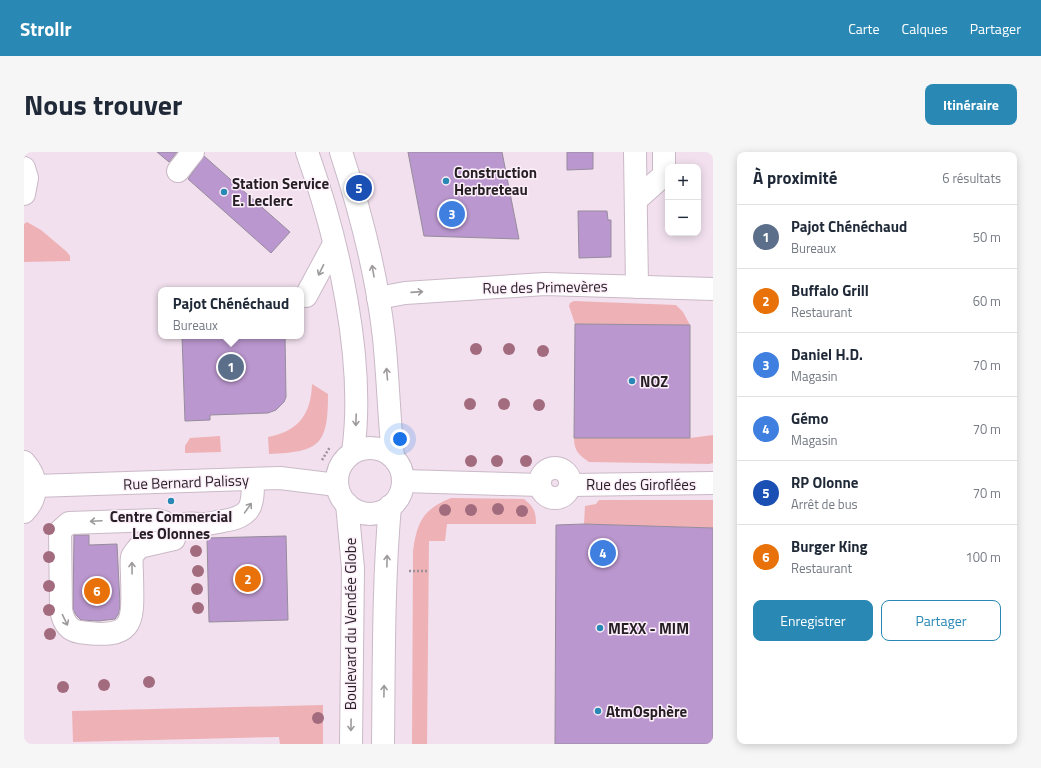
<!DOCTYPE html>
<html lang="fr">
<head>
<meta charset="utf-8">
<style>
	:root { --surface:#fff; --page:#f6f6f7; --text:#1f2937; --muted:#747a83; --line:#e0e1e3; --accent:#2988b4 }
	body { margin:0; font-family:"Titillium Web",sans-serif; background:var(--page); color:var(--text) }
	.controls { position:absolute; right:12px; top:12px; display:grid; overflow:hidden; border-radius:8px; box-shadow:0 2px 10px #0003 }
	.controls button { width:36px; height:36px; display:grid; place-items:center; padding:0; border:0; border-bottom:1px solid var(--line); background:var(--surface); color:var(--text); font:20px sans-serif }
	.you { position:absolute; left:376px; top:287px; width:14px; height:14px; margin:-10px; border:3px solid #fff; border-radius:50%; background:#1a73e8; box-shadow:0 0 0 6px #1a73e833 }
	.badge { display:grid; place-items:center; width:26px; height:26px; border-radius:50%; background:var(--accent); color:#fff; font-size:13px; font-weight:700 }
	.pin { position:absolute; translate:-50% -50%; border:2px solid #fff; box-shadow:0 1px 4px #0006 }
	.popup { position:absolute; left:134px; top:135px; width:146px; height:52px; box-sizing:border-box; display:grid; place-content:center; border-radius:8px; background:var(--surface); filter:drop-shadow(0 1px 3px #0005); font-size:13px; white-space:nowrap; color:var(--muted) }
	.popup b { font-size:15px; color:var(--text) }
	.popup::after { content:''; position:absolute; left:50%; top:100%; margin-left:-8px; border:8px solid transparent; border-top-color:var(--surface) }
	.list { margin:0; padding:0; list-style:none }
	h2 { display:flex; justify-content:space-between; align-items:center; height:52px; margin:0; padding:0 16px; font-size:17px }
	h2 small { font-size:13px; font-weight:400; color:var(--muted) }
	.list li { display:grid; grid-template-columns:26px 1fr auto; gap:12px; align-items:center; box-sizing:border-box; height:64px; padding:0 16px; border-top:1px solid var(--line) }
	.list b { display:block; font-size:15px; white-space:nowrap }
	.list p { margin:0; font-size:13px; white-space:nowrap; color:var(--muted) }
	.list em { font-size:13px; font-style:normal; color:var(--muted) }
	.actions { display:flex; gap:8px; padding:12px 16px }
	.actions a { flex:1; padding:9px 0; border:1px solid var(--accent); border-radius:8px; text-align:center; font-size:14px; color:var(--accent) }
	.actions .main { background:var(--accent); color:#fff }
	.map { position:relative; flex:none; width:689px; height:592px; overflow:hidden; border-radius:8px }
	header { display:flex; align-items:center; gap:24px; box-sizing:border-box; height:56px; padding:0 20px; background:var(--accent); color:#fff }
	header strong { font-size:19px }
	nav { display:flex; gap:22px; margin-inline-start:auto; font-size:14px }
	.intro { display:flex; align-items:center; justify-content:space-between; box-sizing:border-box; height:96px; padding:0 24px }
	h1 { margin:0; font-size:28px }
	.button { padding:10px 18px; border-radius:8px; background:var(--accent); color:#fff; font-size:14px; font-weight:700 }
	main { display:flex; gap:24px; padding:0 24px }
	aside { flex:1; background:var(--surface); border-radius:8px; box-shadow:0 2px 10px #0003 }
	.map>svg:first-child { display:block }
	.green { fill:#eeb2b6 }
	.building { fill:#ba97ce; stroke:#968c9c }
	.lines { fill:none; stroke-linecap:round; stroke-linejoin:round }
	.minor-casing { stroke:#cab9c7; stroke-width:24 }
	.major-casing { stroke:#cab9c7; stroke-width:24 }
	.path { stroke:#9c8f99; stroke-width:2.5; stroke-dasharray:2 2; stroke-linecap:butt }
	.minor { stroke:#fff; stroke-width:22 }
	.major { stroke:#fff; stroke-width:22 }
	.tree { fill:#a36c7e }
	.oneway { stroke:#9d9a9c }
	.poi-dot { fill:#2988b4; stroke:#fdeffa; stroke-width:1.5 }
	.labels { text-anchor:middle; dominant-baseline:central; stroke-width:3; stroke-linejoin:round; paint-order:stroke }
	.poi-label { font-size:15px; font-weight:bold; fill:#251f24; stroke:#fdeffa; text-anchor:start }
	.street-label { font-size:15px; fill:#251f24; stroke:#fdeffa }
</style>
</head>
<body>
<header>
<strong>Strollr</strong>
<nav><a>Carte</a><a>Calques</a><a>Partager</a></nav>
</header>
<div class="intro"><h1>Nous trouver</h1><a class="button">Itinéraire</a></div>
<main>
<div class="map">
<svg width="689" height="592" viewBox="0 0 689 592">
	<rect width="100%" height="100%" fill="#f2e0ee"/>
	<!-- green -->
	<g class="green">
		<polygon points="3,70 17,78 43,100 46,104 46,109 0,110 0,72"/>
		<polygon points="550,149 652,153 659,160 666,173 551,172 545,154 546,151"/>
		<path d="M288,232L304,242C304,293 296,300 245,302L244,285C275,279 287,262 288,232Z"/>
		<path d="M689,283V311L685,312L565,310C555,303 550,299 550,286H666Z"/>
		<polygon points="196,284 197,300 161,301 161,294 166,286"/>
		<path d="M427,346L500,347C510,355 512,360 512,372H423L421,389H405L403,592H388L389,399C393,370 399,357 427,346Z"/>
		<polygon points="575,348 689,348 689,376 560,372 561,354 572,352"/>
		<polygon points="299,553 299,592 256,592 255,585 49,590 48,559"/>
	</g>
	<!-- building -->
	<g class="building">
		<polygon points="133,0 153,0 145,10"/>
		<polygon points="384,0 478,0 495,87 400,84"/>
		<polygon points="543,0 569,0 569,17 543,18"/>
		<polygon points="180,4 266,80 247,101 164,27"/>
		<polygon points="554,59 583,59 584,68 587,68 587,105 555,106"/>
		<polygon points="551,172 666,173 666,286 550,286"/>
		<polygon points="158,184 261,184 262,245 260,250 252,258 244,261 186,263 186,268 161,269"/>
		<polygon points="560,372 689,376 689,592 531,592 532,373"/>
		<polygon points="50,383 65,383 65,393 93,392 96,452 95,461 91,467 74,469 57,468 52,463 49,457"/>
		<polygon points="262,384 264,468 185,470 183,386"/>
	</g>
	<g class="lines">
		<!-- minor casing -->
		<g class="minor-casing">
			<g id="minor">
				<polyline points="611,0 613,135"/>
				<polyline points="0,16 3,26 0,42"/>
				<polyline points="154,19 169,0"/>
				<polyline points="612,48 640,23 640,0"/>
				<polyline points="282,144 310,92"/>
				<polyline points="354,146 381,141 521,132 689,137"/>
				<path d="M0,310C14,325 15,345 0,360"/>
				<circle cx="531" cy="331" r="15"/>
				<polyline points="379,329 516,333"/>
				<polyline points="546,333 689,331"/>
				<polyline points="11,334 256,326 313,333"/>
				<path d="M150,387L115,395C113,398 109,402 108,405C107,410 108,418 108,423C109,471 112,488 55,480C44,478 39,469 37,458L36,379L45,371L133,368L140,370L150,378C166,369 164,372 180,372C186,372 192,370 199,369C228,364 229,355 229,327"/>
			</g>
		</g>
		<!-- major casing -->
		<g class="major-casing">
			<g id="major">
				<path d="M283,0C314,87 342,208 329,300"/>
				<path d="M317,0C337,61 353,123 360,186C364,226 365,265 369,304"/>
				<circle cx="346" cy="329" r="33"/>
				<polyline points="323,352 329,416 327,592"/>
				<path d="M359,592C360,513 359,433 366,354"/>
			</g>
		</g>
		<!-- path -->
		<g class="path">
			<polyline points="298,308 306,295"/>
			<polyline points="385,419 404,419"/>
		</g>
		<!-- minor -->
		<use href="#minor" class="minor"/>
		<!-- major -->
		<use href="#major" class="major"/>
	</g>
	<!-- trees -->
	<g class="tree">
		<circle cx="452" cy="197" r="6"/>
		<circle cx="485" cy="197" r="6"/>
		<circle cx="519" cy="199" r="6"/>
		<circle cx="446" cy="252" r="6"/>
		<circle cx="480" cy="252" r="6"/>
		<circle cx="515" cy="253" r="6"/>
		<circle cx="447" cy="309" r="6"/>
		<circle cx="473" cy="309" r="6"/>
		<circle cx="502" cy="309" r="6"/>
		<circle cx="474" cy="357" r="6"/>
		<circle cx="421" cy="358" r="6"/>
		<circle cx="447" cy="358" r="6"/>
		<circle cx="498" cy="359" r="6"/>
		<circle cx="25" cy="377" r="6"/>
		<circle cx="172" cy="399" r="6"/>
		<circle cx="25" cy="405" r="6"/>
		<circle cx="174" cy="419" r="6"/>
		<circle cx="25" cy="434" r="6"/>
		<circle cx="173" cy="437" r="6"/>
		<circle cx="174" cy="456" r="6"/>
		<circle cx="25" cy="458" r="6"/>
		<circle cx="26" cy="482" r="6"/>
		<circle cx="125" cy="530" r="6"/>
		<circle cx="80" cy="533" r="6"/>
		<circle cx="39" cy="535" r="6"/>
		<circle cx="294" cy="566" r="6"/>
	</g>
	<!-- one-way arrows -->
	<defs><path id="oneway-shaft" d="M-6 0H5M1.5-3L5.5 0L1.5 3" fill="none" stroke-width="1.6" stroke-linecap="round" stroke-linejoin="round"/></defs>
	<g class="oneway">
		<use href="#oneway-shaft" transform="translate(297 118) rotate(116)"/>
		<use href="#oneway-shaft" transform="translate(349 119) rotate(-100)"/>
		<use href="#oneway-shaft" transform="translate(393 140) rotate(-4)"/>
		<use href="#oneway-shaft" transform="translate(363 222) rotate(-95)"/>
		<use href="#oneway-shaft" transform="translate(332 268) rotate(92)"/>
		<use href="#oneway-shaft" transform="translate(224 356) rotate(-55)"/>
		<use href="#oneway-shaft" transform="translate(72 369) rotate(177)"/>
		<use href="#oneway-shaft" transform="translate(363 409) rotate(-89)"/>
		<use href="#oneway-shaft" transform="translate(108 416) rotate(-91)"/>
		<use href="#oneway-shaft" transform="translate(41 468) rotate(64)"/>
		<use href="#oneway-shaft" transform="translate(360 539) rotate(-89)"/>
		<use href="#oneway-shaft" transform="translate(327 573) rotate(91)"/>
	</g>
	<!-- markers -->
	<g class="poi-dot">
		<circle cx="422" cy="29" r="4"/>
		<circle cx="200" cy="40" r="4"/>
		<circle cx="608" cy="229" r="4"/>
		<circle cx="147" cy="349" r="4"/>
		<circle cx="576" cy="476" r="4"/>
		<circle cx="574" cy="559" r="4"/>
	</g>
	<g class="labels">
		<!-- poi labels -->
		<g class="poi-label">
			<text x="430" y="20">Construction<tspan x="430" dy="17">Herbreteau</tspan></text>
			<text x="208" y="31">Station Service<tspan x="208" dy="17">E. Leclerc</tspan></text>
			<text x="616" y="229">NOZ</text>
			<text x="147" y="364" text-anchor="middle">Centre Commercial<tspan x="147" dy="17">Les Olonnes</tspan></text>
			<text x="584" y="476">MEXX - MIM</text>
			<text x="582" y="559">AtmOsphère</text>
		</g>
		<!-- street labels -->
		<g class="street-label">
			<text transform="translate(521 135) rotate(-1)">Rue des Primevères</text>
			<text transform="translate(162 330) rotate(-2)">Rue Bernard Palissy</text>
			<text x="617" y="332">Rue des Giroflées</text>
			<text transform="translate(326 472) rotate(-90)">Boulevard du Vendée Globe</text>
		</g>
	</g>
</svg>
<div class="controls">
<button>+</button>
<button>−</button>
</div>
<div class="you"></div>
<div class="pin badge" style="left:207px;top:215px;background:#5c6f8a">1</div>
<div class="popup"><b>Pajot Chénéchaud</b>Bureaux</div>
<div class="pin badge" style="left:224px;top:427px;background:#e8710a">2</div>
<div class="pin badge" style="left:428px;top:62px;background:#3f7fe0">3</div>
<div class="pin badge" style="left:579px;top:401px;background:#3f7fe0">4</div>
<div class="pin badge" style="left:335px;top:36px;background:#1a4fb4">5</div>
<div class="pin badge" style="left:73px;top:439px;background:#e8710a">6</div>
</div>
<aside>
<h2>À proximité<small>6 résultats</small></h2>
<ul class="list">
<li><span class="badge" style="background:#5c6f8a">1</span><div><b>Pajot Chénéchaud</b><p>Bureaux</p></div><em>50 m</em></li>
<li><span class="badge" style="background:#e8710a">2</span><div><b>Buffalo Grill</b><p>Restaurant</p></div><em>60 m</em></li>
<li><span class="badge" style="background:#3f7fe0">3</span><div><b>Daniel H.D.</b><p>Magasin</p></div><em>70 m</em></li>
<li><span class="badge" style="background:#3f7fe0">4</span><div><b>Gémo</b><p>Magasin</p></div><em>70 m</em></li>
<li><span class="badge" style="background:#1a4fb4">5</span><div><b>RP Olonne</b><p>Arrêt de bus</p></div><em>70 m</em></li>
<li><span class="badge" style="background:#e8710a">6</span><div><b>Burger King</b><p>Restaurant</p></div><em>100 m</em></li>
</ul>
<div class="actions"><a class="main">Enregistrer</a><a>Partager</a></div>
</aside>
</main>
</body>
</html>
